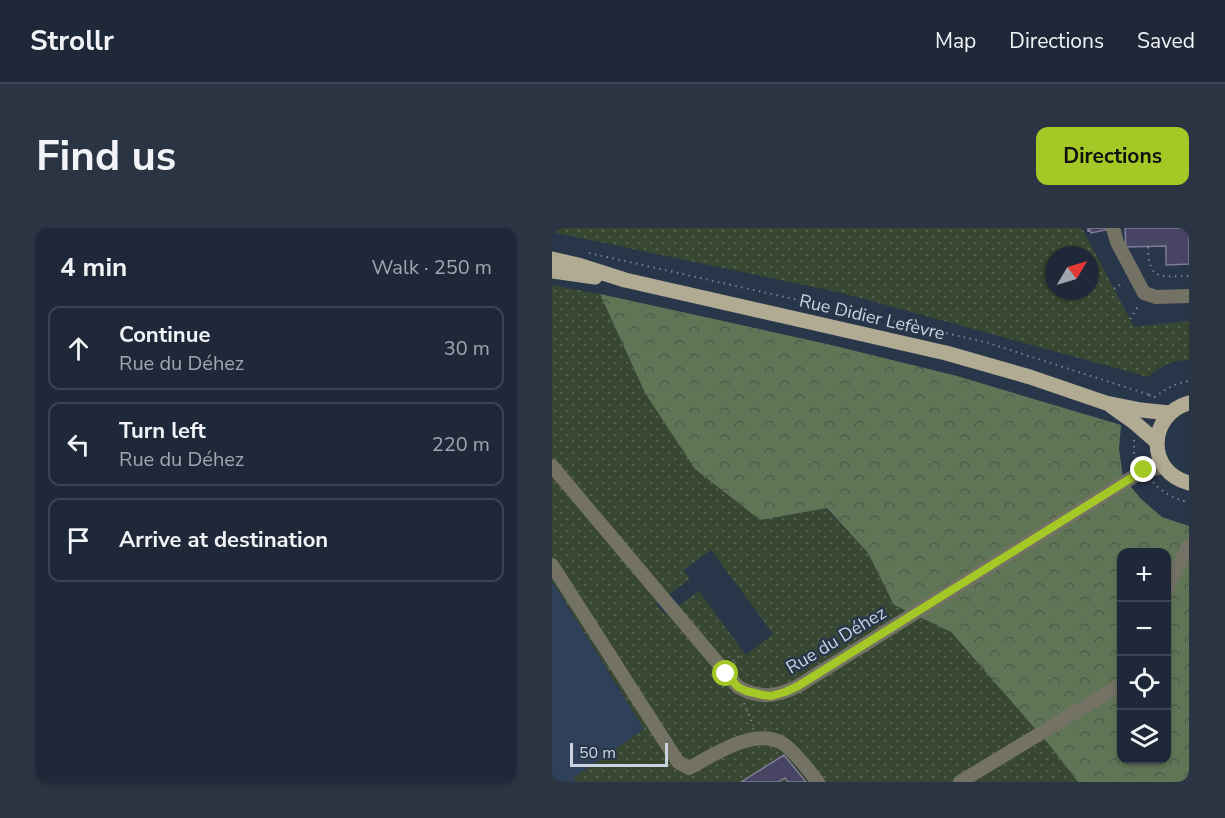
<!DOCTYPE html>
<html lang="en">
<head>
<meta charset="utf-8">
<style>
	:root { --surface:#1e2838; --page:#2b3443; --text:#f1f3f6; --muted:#a1a6ae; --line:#3c4453; --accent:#a4c825 }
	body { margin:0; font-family:"Nunito Sans",sans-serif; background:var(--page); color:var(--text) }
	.controls { position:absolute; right:18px; bottom:18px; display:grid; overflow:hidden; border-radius:12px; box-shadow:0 2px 4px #0004 }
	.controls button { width:54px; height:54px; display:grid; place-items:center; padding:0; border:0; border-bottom:2px solid var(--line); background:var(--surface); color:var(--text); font:30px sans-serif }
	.compass { position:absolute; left:493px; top:18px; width:54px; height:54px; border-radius:50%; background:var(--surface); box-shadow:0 2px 4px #0004; rotate:52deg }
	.scale { position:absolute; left:18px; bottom:15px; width:98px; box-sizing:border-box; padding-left:6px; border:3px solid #c9d2df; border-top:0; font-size:16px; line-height:21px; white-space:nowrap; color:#c9d2df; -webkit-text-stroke:4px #28364a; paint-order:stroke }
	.stop { position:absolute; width:18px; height:18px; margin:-14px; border:4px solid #a4c825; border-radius:50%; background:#fff }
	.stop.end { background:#a4c825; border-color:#fff; box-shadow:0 2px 6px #0008 }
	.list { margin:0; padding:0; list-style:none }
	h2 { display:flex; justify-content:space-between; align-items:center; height:78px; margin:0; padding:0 24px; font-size:26px }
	h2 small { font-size:20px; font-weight:400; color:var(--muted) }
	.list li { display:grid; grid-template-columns:39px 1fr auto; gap:18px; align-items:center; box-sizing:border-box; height:84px; margin:0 12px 12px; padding:0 12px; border:2px solid var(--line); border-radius:12px }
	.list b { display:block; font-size:22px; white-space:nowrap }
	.list p { margin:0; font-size:20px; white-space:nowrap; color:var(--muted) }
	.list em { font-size:20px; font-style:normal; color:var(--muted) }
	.icon { flex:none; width:33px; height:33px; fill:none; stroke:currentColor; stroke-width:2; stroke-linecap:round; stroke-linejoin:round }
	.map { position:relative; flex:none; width:637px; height:554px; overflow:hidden; border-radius:12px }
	header { display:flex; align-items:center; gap:36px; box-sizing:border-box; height:84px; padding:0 30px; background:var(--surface); border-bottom:2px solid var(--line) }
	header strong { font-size:28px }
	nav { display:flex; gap:33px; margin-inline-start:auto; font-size:21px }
	.intro { display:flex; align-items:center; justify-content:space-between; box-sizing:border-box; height:144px; padding:0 36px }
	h1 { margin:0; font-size:42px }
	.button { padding:15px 27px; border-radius:12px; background:var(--accent); color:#111; font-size:21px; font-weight:700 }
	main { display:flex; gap:36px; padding:0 36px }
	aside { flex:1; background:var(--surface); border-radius:12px; box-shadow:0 2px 4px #0004 }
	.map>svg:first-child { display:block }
	.built { fill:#2e405a }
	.green { fill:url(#green-dots); fill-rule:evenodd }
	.forest { fill:url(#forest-crowns); fill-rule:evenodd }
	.building { fill:#474464; stroke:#7e7c97; stroke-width:1.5 }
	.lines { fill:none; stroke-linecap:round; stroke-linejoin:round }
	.path { stroke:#778393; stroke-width:2; stroke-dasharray:1.5 4.5; stroke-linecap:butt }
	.minor { stroke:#747165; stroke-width:14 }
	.major { stroke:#b2ab93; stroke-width:15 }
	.route { stroke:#a4c825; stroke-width:8 }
	.labels { text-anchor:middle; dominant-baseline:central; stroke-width:5; stroke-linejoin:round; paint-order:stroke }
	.street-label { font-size:18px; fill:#c9d2df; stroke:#28364a }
</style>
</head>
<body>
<header>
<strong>Strollr</strong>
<nav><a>Map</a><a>Directions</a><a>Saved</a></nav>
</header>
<div class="intro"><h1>Find us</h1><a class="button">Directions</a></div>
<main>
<aside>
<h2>4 min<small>Walk · 250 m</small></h2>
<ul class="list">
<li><svg class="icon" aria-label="ahead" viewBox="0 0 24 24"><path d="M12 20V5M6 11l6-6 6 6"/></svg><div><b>Continue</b><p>Rue du Déhez</p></div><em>30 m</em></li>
<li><svg class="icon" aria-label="left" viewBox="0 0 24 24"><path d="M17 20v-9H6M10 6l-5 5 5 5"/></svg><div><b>Turn left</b><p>Rue du Déhez</p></div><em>220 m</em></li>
<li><svg class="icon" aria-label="arrive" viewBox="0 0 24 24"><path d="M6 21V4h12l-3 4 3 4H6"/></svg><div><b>Arrive at destination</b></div></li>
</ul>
</aside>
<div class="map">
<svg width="637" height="554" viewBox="0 0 637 554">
	<defs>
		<pattern id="green-dots" width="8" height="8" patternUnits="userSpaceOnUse" patternTransform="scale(1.5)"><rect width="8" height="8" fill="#374731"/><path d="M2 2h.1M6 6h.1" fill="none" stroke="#53614e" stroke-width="1.8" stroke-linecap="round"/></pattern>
		<pattern id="forest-crowns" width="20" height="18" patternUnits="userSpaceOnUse" patternTransform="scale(1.5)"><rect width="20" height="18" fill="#607556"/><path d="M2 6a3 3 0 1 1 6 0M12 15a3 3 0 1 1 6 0" fill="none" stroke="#505d4d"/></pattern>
	</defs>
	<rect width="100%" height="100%" fill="#28364a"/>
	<!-- built -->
	<polygon class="built" points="0,353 92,502 22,550 24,554 0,554"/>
	<!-- green -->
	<g class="green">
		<path d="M0,0H530L582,99L637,93V132C620,132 609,138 596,149L290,65L0,4ZM502,27H538V63H502Z"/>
		<path d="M0,57L48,66L93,165L208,292L274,280L316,325L342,377L399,404L499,519L526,554H24L21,550L92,501L0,353ZM159,322L221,406L194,427L147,363L114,387L104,376L138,351L131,342Z"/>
	</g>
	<!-- forest -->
	<path class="forest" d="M48,66L275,116L405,148L569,197L567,221L571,249L589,271L610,289L637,298V554H526L499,519L399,404L342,377L316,325L275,280L208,292L143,241L93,165ZM570,325H614V532H570Z"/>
	<!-- building -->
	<g class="building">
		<polygon points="536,0 554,0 554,2 539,5 538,2 536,3"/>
		<polygon points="573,0 637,0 637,36 614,37 614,18 574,19"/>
		<polygon points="232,527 254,554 236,554 233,550 226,554 189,554"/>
	</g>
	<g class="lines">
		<!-- path -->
		<g class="path">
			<path d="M596,19C597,54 608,48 637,48"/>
			<polyline points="37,25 433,114 598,167"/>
			<polyline points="562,61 572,54"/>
			<polyline points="578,91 587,77"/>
			<path d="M597,168L598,167L603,169C614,161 623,155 637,153"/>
			<polyline points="582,212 582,227 586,232"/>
			<path d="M601,254C610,264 623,272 637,274"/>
			<polyline points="181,433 188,427"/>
			<polyline points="192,475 201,498"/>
		</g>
		<!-- minor -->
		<g class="minor">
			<polyline points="561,0 565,14 592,65 604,69 637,68"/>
			<path d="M0,238L186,459C209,471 224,469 246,458L592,242L612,239"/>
			<path d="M0,337L126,534L137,540C162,527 202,499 230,515C242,522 257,543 266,554"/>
			<polyline points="614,362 637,318"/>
			<polyline points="408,554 570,456"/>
		</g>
		<!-- major -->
		<g class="major">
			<polyline points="0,31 26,37 73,52 394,125 478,149 554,175 589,182 618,185"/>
			<polyline points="0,43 43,49"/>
			<path d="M637,175C595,187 594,244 637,255"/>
			<polyline points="559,178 583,195 605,214"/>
		</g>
	</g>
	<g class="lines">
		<!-- route -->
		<polyline class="route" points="174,446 186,459 194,463 211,467 219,468 233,464 246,458 592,242"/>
	</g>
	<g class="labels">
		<!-- street labels -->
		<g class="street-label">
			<text transform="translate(320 89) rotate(13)">Rue Didier Lefèvre</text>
			<text transform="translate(284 412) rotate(-31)">Rue du Déhez</text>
		</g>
	</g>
</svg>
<div class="controls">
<button>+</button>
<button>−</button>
<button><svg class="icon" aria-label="locate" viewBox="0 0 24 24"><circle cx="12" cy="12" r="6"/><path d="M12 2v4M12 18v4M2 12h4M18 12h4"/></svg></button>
<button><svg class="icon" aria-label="layers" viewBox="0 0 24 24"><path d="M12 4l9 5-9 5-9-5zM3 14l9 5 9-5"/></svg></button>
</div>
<svg class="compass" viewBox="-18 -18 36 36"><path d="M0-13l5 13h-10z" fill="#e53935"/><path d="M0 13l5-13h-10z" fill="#a1a6ae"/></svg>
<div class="scale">50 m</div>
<div class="stop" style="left:174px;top:446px"></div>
<div class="stop end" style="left:592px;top:242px"></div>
</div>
</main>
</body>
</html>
